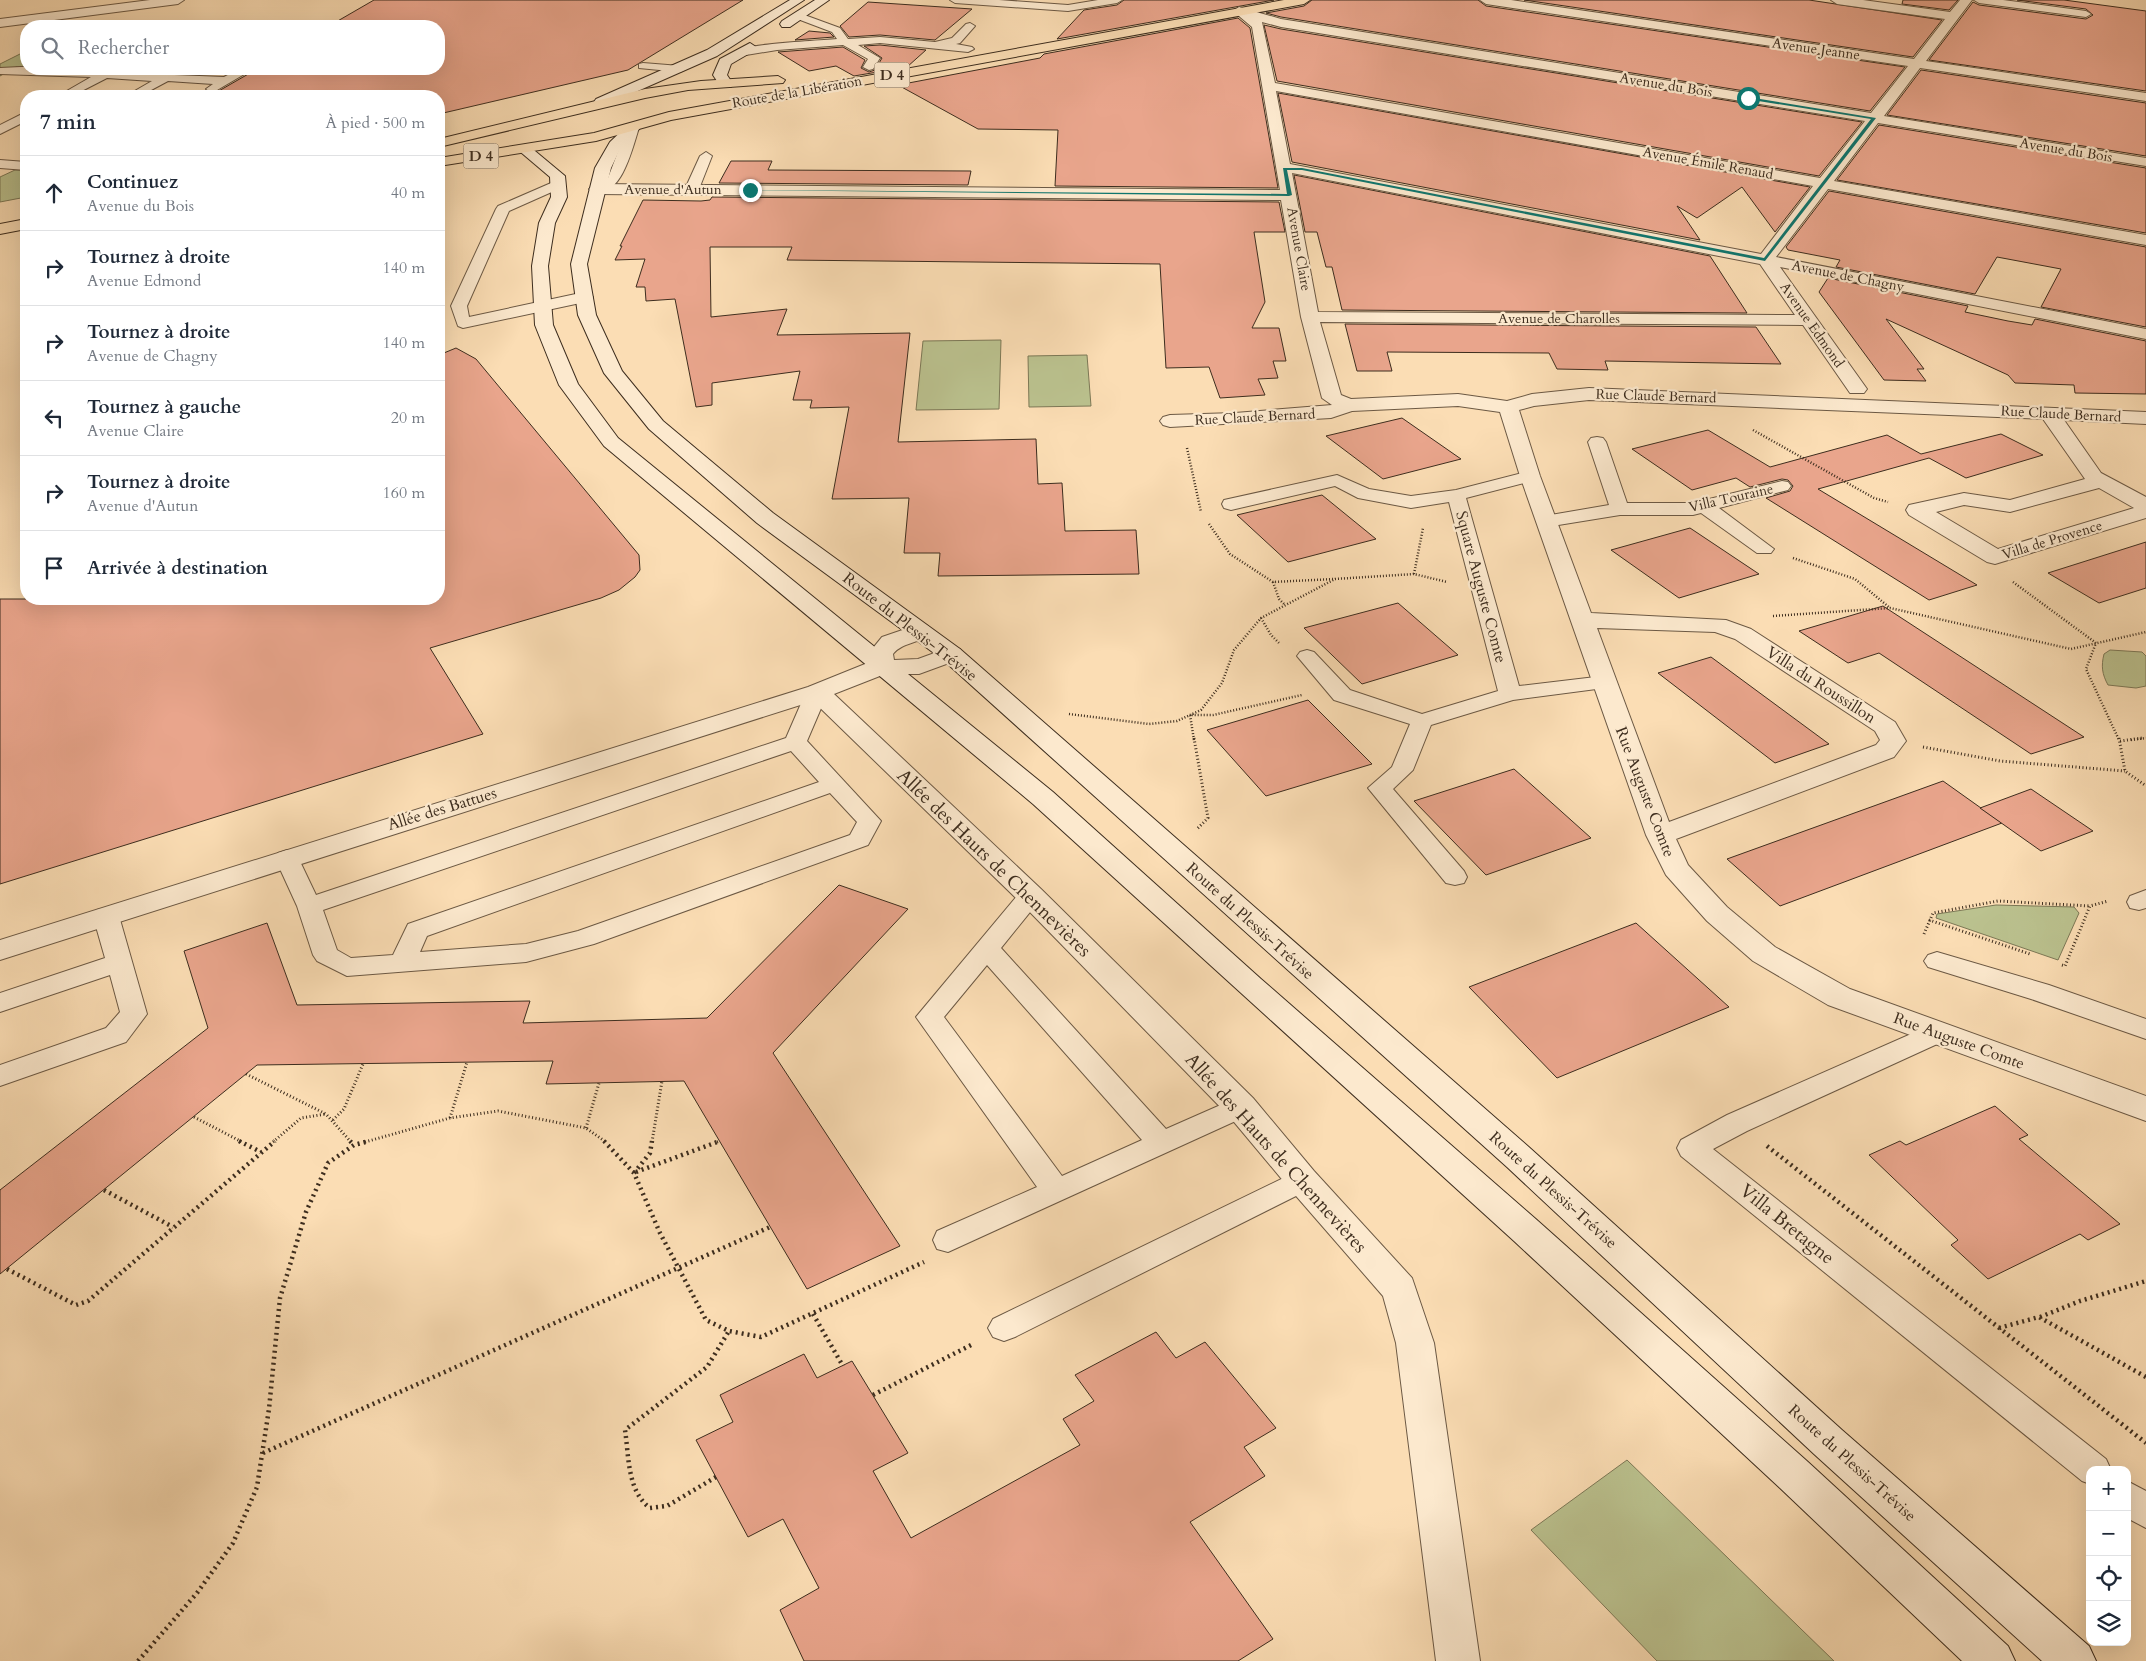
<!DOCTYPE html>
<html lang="fr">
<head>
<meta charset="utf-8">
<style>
	:root { --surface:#fff; --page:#f2f2f3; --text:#1f2937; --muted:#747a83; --line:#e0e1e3 }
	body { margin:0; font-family:Cardo,serif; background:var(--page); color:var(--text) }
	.controls { position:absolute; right:15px; bottom:15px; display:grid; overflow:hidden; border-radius:10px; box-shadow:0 5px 20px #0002 }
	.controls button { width:45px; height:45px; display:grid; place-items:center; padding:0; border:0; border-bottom:1px solid var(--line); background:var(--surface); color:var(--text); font:25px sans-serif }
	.stop { position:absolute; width:15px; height:15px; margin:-11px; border:4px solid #0f766e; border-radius:50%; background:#fff }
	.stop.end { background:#0f766e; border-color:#fff; box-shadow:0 1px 5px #0008 }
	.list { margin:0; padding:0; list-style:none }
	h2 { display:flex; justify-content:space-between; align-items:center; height:65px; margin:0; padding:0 20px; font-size:21px }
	h2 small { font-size:16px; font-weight:400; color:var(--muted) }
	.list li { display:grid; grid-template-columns:32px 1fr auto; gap:15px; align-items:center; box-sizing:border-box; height:75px; padding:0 20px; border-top:1px solid var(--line) }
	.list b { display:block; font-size:19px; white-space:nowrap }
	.list p { margin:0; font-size:16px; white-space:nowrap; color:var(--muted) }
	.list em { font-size:16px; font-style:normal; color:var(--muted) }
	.icon { flex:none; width:28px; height:28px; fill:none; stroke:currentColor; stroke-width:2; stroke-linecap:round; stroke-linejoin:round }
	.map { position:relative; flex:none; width:2146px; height:1661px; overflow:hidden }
	.search { position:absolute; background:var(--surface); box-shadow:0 5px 20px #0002; left:20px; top:20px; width:425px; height:55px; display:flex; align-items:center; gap:12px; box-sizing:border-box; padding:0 18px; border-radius:20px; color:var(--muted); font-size:19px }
	.panel { position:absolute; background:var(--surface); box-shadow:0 5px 20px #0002; left:20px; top:90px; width:425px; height:515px; border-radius:20px }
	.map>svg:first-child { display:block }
	.green { fill:#bbc28f; stroke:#7c7856 }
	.building { fill:#e9a58c; stroke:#3d2d1e }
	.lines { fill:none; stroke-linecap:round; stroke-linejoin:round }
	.lane-casing { stroke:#6c5944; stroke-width:2 }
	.street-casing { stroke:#6c5944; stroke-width:2 }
	.secondary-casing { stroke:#3d2d1e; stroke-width:2 }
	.primary-casing { stroke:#3d2d1e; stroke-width:2 }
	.path-far2 { stroke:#3d2d1e; stroke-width:2.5; stroke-dasharray:1 2; stroke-linecap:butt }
	.path-far1 { stroke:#3d2d1e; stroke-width:3; stroke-dasharray:1 2.5; stroke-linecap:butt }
	.path { stroke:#3d2d1e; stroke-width:4.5; stroke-dasharray:2 4; stroke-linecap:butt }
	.lane { fill:#fce9ce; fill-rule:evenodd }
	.street { fill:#fce9ce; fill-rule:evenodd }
	.secondary { fill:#fce9ce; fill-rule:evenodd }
	.primary { fill:#fbddb4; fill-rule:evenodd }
	.route { fill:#0f766e }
	.labels { text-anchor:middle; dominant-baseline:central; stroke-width:4.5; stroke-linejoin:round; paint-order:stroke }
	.far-street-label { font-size:14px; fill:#3d2d1e; stroke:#fce9ce }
	.shield { fill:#fce9ce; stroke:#766553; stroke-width:1 }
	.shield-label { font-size:15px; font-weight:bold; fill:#3d2d1e }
	.street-label { font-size:16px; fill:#3d2d1e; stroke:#fce9ce }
	.near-street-label { font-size:19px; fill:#3d2d1e; stroke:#fce9ce }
</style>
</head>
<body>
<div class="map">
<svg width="2146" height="1661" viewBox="0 0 2146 1661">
	<rect width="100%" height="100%" fill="#fbddb4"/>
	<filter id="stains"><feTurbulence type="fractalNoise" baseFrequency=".004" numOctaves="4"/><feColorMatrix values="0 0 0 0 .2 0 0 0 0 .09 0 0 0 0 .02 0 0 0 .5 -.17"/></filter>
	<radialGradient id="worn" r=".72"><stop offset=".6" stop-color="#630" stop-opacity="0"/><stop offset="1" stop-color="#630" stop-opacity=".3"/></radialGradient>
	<!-- green -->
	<g class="green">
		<polygon points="183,22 267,26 151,26"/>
		<polygon points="26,51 26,68 16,67 0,76 0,64"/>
		<polygon points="15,170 26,170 26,192 24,193 26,197 0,202 0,177"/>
		<polygon points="1001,340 999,409 916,410 923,341"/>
		<polygon points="1087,355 1091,406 1029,407 1028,356"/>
		<path d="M2110,650L2142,652L2146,656V686L2136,688L2108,685C2102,674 2101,666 2104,654Z"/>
		<polygon points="1996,905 2074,907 2079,913 2058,960 1936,918 1937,914"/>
		<polygon points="1627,1460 1834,1661 1657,1661 1531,1530"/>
	</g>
	<!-- building -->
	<g class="building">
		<polygon points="374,0 743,0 628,70 439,114 439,96 210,96 257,69 439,69 439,26 329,26"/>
		<polygon points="1124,0 1274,0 1057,39 1084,10 1117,5"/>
		<polygon points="1312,0 1478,0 1486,6 1905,67 1870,111 1281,17 1266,13 1304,6"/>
		<polygon points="1524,0 1809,0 1942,20 1913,57"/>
		<polygon points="1903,0 1958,0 1949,10 1902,4"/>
		<polygon points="2017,0 2064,0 2146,11 2146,91 1929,60 1973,2 1979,5 2086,19 2093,15 2086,9"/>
		<polygon points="868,2 972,9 935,40 880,35 849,37 840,26"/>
		<polygon points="1238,18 1250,28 1278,188 1055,186 1058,130 978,129 898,85 1040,58 1044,54"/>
		<polygon points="1264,25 1281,29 1862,122 1819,176 1277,81"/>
		<polygon points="809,31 830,33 834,37 795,40"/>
		<polygon points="880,45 926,50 907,67 854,76 836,66 809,71 778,52 843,47 865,60 861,68 869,72 875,70 882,58 864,46"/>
		<polygon points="1921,70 2146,103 2146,156 1887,115"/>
		<polygon points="1278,93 1810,187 1775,232 1742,187 1697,218 1677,206 1700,240 1292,162"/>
		<polygon points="1879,125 2146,168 2146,233 1837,180"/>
		<polygon points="731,161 772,161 768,170 971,171 968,185 719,183"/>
		<polygon points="1294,175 1710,256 1747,313 1342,310 1332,267 1326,267 1317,232 1305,232"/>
		<polygon points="1829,191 2146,247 2146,327 2041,307 2061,269 1997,257 1975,294 1836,267 1840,260 1788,250 1786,247"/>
		<polygon points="712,197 1279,202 1285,232 1254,232 1265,302 1252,328 1279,328 1286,361 1273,361 1278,378 1258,379 1265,395 1220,398 1209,367 1166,368 1160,264 787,260 792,247 710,247 711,317 787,309 777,335 910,333 898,442 1036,439 1038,484 1062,483 1065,531 1136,530 1139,574 938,576 940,553 904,553 909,498 832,499 849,407 810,408 812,400 793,400 800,371 712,383 712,405 696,407 675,299 646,301 645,287 636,287 645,259 615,260 622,246 620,246 643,200 701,201 710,200"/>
		<polygon points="1828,278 1968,306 1965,312 2008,321 2032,325 2035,319 2146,341 2146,394 2075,393 2074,385 2015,383 2008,375 1886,319 1924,369 1917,369 1926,381 1884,380 1819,292"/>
		<polygon points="1345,324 1756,327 1781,364 1605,361 1608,370 1557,369 1549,353 1387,352 1392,371 1357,371"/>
		<polygon points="456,348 476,359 639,555 640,570 635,577 619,590 601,598 430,648 483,734 0,884 0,599 439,599 439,355"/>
		<polygon points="1402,418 1461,459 1383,479 1326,436"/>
		<polygon points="1708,430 1770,467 1887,435 1921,454 2001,434 2043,455 1966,478 1929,458 1818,489 1977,585 1929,600 1766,498 1790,491 1793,486 1788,480 1782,479 1750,487 1736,478 1692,490 1632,449"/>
		<polygon points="1322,495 1376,539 1288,562 1237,515"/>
		<polygon points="1690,528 1759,574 1679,598 1611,550"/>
		<polygon points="2146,542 2146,588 2099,603 2048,573"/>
		<polygon points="1398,603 1458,655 1362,684 1304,628"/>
		<polygon points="1883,606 2084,737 2031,754 1879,653 1848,663 1799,631"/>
		<polygon points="1711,657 1829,744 1775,763 1658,673"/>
		<polygon points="1308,700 1372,764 1266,796 1207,730"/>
		<polygon points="1514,769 1591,838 1486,875 1414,801"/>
		<polygon points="1943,781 2002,823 1780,906 1727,859"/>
		<polygon points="2031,789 2093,831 2041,851 1980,808"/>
		<polygon points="839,885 908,909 773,1053 900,1246 807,1289 684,1081 546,1084 553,1061 257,1065 0,1274 0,1190 208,1028 184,951 267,923 297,1005 530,1001 523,1023 707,1018"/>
		<polygon points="1636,923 1729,1007 1557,1078 1469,987"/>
		<polygon points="1995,1106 2028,1135 2019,1139 2120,1224 2088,1240 2080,1234 1988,1279 1951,1245 1958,1240 1869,1155 1900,1141 1906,1145"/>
		<polygon points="1156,1332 1176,1358 1205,1342 1276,1428 1244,1447 1265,1476 1190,1522 1273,1639 1238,1661 804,1661 780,1610 819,1588 783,1519 748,1537 696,1440 733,1422 720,1395 804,1354 817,1378 852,1361 908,1453 873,1471 911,1538 1080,1445 1063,1419 1094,1401 1075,1375"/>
	</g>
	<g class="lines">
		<!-- lane casing -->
		<g class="lane-casing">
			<g id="lane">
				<polygon points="950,0 999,0 1068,5 1098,0 1122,0 1117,3 1068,11 955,3"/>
				<polygon points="1974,0 2003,0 2086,11 2091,14 2086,17 1979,3"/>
				<path d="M799,13L840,28L848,39L880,37L935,42L952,38L966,24L970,23L975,26L960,43L956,44L972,47L974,49L968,52L880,43L858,45L880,58L873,69L869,70L863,67L868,59L843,45L777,50L740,56L734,53C745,43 819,41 837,39L832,32L795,18V14Z"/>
				<polygon points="643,63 680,66 686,69 680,72 639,68 639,64"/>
				<polygon points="21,67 26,67 26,69 224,77 239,69 253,69 212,93 206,89 213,84 168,81 140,96 126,96 152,81 107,78 72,96 58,96 91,77 0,74 0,68"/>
				<polygon points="26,112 26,121 0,134 0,125"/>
				<path d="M633,124L639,128C632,148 622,199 592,192L590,189L608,178L627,128Z"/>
				<polygon points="706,152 712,156 699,189 697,192 687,192 685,189 700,156"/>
				<polygon points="0,160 26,162 26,170 0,168"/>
				<polygon points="558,180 563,181 565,184 563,187 509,211 467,306 469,317 585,292 593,297 585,302 463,328 458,326 451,306 496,209 498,206"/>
				<polygon points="1597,437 1603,438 1606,442 1627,503 1693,503 1782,481 1788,482 1791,486 1788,490 1719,508 1774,549 1771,553 1757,553 1701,513 1693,515 1620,515 1546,527 1539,525 1537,521 1539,517 1609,505 1588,442 1591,438"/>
				<polygon points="1530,471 1536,472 1539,476 1536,480 1466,498 1519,686 1604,676 1612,677 1615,682 1612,687 1604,688 1513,700 1431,725 1413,770 1393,789 1464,871 1467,877 1464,883 1455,885 1446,883 1368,788 1392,767 1410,724 1334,700 1297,656 1300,652 1307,650 1314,652 1350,690 1422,714 1498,691 1449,502 1411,508 1358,498 1335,486 1231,510 1224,508 1222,504 1224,500 1337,475 1369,489 1411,496 1456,490"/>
				<path d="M817,686L825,687L828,692L807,741L881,821L868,845L594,944L526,962L347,976L317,961L313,955L297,906L275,858L278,853L287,850L296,853L316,895L786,738L806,692L809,687ZM791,751L819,782L408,924L393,955L351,958L337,950L323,910ZM830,793L857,822L850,835L578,931L526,944L420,952L427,936Z"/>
				<path d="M1031,888L1040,890L1043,896L1001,948L1166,1129L1241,1096L1251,1100L1255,1107L1251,1114L948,1252L937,1249L933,1240L937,1231L1037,1187L916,1017L1022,890ZM987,965L1142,1140L1062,1176L944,1017Z"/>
				<polygon points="2146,890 2146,908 2139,910 2130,908 2127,902 2130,896"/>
				<polygon points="106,908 115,910 119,916 147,1014 126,1042 0,1086 0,1065 106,1028 120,1012 110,975 0,1012 0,993 105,958 93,916 97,910"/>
				<polygon points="1937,952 2049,985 2146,1019 2146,1039 2031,999 1928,967 1924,961 1928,955"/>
				<polygon points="1936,1023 1946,1026 1950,1033 1946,1040 1747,1131 1713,1149 2106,1459 2111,1470 2090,1470 2090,1484 2082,1481 1681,1156 1677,1148 1681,1140 1727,1115"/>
				<polygon points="1302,1169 1312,1172 1317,1180 1312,1188 1015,1337 1004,1341 993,1337 988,1328 993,1319"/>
				<polygon points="2127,1481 2146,1491 2146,1528 2127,1518"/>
			</g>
		</g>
		<!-- street casing -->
		<g class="street-casing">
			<g id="street">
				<polygon points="150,0 184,0 178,4 0,27 0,19"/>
				<path d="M1480,0H1511L1914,59L1945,19L1837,4L1831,0H1863L1950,12L1960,0H1972L1926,61L2146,93V101L1920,68L1884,116L2146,158V166L1878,123L1834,181L2146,235V245L1828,189L1776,257L2146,329V339L1780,267L1867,389L1864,393H1850L1803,325L1320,322L1341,395L1351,399L1458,394L1507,401L1532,394L1589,388L2146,412V424L2064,420L2101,473L2146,497V518L1995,564L1987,562L1909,515L1906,510L1909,505L1964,493L2010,500L2085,479L2043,419L1589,400L1534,406L1519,410L1540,476L1591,613L1726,620L1751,629L1895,722L1906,741L1894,757L1676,839L1688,865L1727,907L1775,947L1850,989L2146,1096V1121L1828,1005L1753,961L1707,921L1666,875L1646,835L1520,476L1500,412L1458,406L1352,411L1331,418L1170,427L1163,425L1160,421L1163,417L1170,415L1235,413L1332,405L1322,398L1301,317L1281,200L597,194L589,189L597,184L1280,190L1252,27L1233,11L1239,7L1281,19L1871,113L1908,66L1486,4ZM1262,22L1281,27L1865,121L1820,178L1275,83ZM1276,91L1813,186L1761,254L1290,164ZM1292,173L1760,264L1795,315L1318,312ZM2099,488L2134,508L1998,549L1936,512L1964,505L2010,512ZM1597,628L1715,632L1735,639L1875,731L1880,740L1876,745L1669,822Z"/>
				<path d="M920,624L928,626L932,631C923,644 903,641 893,654L894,660L918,659L951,647L960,649L963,654L960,659L919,674H885L834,694L1041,889L1253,1098L1314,1171L1412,1278L1434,1343L1480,1661H1436L1396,1343L1383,1296L1290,1189L1229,1116L1021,903L813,701L0,960V940L808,687L870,662L869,653L882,637Z"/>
			</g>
		</g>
		<!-- secondary casing -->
		<g class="secondary-casing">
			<g id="secondary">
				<polygon points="790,0 804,0 717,56 606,105 601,106 594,102 596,99 707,50"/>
				<polygon points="815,0 829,0 790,27 782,27 780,24 782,21"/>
				<polygon points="750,43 756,47 755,50 731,64 727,75 733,84 731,87 721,87 713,75 720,59"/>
				<polygon points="633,124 640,128 621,147 611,168 587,264 596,315 622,371 663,421 773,513 960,649 1531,1149 1842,1430 2089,1646 2096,1661 2042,1661 1814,1454 1507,1167 942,659 757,523 649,429 604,373 578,315 571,264 595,168 610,142 628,125"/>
				<polygon points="524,145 529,146 565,176 567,197 555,223 548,266 553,325 578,384 618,438 1053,792 1261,979 1538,1221 1808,1462 2008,1646 2015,1661 1962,1661 1780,1488 1514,1241 1033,804 604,446 559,385 535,325 532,266 539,223 551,197 550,177 517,149"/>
			</g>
		</g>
		<!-- primary casing -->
		<g class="primary-casing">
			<g id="primary">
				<polygon points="1284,0 1310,0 1304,4 671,120 596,141 439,166 439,158 594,133 669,112"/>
				<polygon points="778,76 785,80 783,83 688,90 645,98 439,147 439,139 645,89 701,81"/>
				<polygon points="26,219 26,229 0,234 0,224"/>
			</g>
		</g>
		<!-- path-far2 -->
		<g class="path-far2">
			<polyline points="1753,430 1874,498 1888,502"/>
			<polyline points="1187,448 1201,512"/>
			<polyline points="1209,524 1230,554 1273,582 1334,579"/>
			<polyline points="1793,558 1855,579 1890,608"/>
			<polyline points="1414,574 1423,528"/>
			<polyline points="1273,582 1279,599 1285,605"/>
			<polyline points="2013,582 2096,643 2086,669 2119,740"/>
			<polyline points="1773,616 1890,608 2071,649 2146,632"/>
			<polyline points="1261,618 1271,635 1280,644"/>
			<polyline points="1069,714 1149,724 1177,721 1201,710 1222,683 1234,650 1261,618 1335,579 1414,574 1447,582"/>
			<polyline points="1194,740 1190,715 1213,715 1302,695"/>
			<polyline points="2131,740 2146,738"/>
		</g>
		<!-- path-far1 -->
		<g class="path-far1">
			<polyline points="1194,738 1208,818 1197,829"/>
			<polyline points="2119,738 2125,771 2146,786"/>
			<polyline points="2120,741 2142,738"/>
			<polyline points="1923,747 2000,761 2125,771"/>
			<polyline points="1929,920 2030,954"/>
			<polyline points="1924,934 1933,913 1998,901 2090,906"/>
			<polyline points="2062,965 2065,966 2090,906 2108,901"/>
			<polyline points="246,1074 326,1114 351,1142"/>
			<polyline points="194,1117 242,1142"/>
			<polyline points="450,1118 467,1062"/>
			<polyline points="333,1120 344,1109 363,1064"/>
			<polyline points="586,1128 599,1083"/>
			<polyline points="273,1142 301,1118 326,1114"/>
			<polyline points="365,1142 450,1118 498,1111 586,1128 606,1142"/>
			<polyline points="652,1142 662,1081"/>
			<polyline points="717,1142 720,1141"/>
		</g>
		<!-- path -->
		<g class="path">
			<polyline points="239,1141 261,1152"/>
			<polyline points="350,1141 354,1145"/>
			<polyline points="604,1141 634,1173 660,1233 706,1320 729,1331 761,1337 924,1262"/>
			<polyline points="1767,1146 2146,1443"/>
			<polyline points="636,1172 720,1141"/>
			<polyline points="634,1173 650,1153 652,1141"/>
			<polyline points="104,1190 173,1227"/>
			<polyline points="7,1269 76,1305 88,1301 275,1141"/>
			<polyline points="813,1314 843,1366"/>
			<polyline points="2040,1317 2080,1301 2146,1281"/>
			<polyline points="1999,1328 2039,1317 2146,1377"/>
			<polyline points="873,1395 973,1344"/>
			<polyline points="263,1453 770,1227"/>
			<path d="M716,1477L667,1506L650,1508C627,1491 629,1456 625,1430L707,1367L729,1331"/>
			<polyline points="138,1661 197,1593 233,1543 257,1487 269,1409 280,1298 306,1212 328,1163 354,1145 369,1141"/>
		</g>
		<!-- lane -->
		<use href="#lane" class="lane"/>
		<!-- street -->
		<use href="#street" class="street"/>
		<!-- secondary -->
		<use href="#secondary" class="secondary"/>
		<!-- primary -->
		<use href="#primary" class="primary"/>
	</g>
	<!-- route -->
	<polygon class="route" points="1748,97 1876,118 1765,261 1302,170 1287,170 1292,195 1289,196 748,190 1287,194 1283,168 1302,168 1764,258 1871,119 1746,99"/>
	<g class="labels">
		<!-- far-street labels -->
		<g class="far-street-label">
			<text transform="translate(1816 49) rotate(8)">Avenue Jeanne</text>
			<text transform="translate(1666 85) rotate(9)">Avenue du Bois</text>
			<text transform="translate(797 92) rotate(-10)">Route de la Libération</text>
			<text transform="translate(2066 150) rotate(9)">Avenue du Bois</text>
			<text transform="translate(1708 163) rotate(10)">Avenue Émile Renaud</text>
			<text x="673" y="189">Avenue d'Autun</text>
			<text transform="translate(1299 249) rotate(80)">Avenue Claire</text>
			<text transform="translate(1848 276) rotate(11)">Avenue de Chagny</text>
			<text x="1559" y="318">Avenue de Charolles</text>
			<text transform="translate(1812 325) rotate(55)">Avenue Edmond</text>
			<text transform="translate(1656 396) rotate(2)">Rue Claude Bernard</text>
			<text transform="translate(2061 414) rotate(3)">Rue Claude Bernard</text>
			<text transform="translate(1255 417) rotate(-3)">Rue Claude Bernard</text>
			<text transform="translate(1731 498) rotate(-13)">Villa Touraine</text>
			<text transform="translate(2052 540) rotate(-17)">Villa de Provence</text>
		</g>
		<!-- shield labels -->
		<g class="shield">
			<rect x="874.5" y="62.5" width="35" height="25" rx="4"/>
			<rect x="463.5" y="143.5" width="35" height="25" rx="4"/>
		</g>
		<g class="shield-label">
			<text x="892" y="75">D 4</text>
			<text x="481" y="156">D 4</text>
		</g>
		<!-- street labels -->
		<g class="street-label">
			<text transform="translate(1481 587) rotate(75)">Square Auguste Comte</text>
			<text transform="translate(910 627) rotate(38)">Route du Plessis-Trévise</text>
			<text transform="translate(1821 685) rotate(33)">Villa du Roussillon</text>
			<text transform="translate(1645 792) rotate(69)">Rue Auguste Comte</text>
			<text transform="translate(442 809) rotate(-17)">Allée des Battues</text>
			<text transform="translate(1250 921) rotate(42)">Route du Plessis-Trévise</text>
			<text transform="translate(1959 1041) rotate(20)">Rue Auguste Comte</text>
			<text transform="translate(1553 1190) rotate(42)">Route du Plessis-Trévise</text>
			<text transform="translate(1852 1463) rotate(42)">Route du Plessis-Trévise</text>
		</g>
		<!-- near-street labels -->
		<g class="near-street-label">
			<text transform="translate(994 863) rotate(44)">Allée des Hauts de Chennevières</text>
			<text transform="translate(1276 1153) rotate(48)">Allée des Hauts de Chennevières</text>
			<text transform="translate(1787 1224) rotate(39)">Villa Bretagne</text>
		</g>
	</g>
	<rect width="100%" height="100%" filter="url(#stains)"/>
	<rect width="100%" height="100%" fill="url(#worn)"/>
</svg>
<div class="controls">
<button>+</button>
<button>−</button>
<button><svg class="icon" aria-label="locate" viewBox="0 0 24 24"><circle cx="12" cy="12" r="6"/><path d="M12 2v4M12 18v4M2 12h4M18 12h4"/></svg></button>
<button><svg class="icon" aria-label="layers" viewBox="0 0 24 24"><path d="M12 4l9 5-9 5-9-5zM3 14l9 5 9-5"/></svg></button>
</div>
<div class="stop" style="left:1748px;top:98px"></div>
<div class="stop end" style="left:750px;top:190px"></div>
<div class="search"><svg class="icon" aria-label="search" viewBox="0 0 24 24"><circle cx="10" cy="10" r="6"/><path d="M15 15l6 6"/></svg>Rechercher</div>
<section class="panel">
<h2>7 min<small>À pied · 500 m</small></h2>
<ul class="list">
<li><svg class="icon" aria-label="ahead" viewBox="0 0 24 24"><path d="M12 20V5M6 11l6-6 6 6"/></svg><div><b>Continuez</b><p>Avenue du Bois</p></div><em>40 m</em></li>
<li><svg class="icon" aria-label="right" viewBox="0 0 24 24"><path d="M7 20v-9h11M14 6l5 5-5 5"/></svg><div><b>Tournez à droite</b><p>Avenue Edmond</p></div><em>140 m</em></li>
<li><svg class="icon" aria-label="right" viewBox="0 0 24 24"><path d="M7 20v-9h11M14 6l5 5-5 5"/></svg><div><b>Tournez à droite</b><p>Avenue de Chagny</p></div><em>140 m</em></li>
<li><svg class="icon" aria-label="left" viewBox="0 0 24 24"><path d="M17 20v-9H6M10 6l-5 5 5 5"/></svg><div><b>Tournez à gauche</b><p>Avenue Claire</p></div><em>20 m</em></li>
<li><svg class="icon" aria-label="right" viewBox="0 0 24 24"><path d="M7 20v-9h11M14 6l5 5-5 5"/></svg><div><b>Tournez à droite</b><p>Avenue d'Autun</p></div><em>160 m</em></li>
<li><svg class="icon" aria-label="arrive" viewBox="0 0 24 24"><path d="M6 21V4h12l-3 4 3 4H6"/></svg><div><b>Arrivée à destination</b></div></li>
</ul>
</section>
</div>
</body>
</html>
